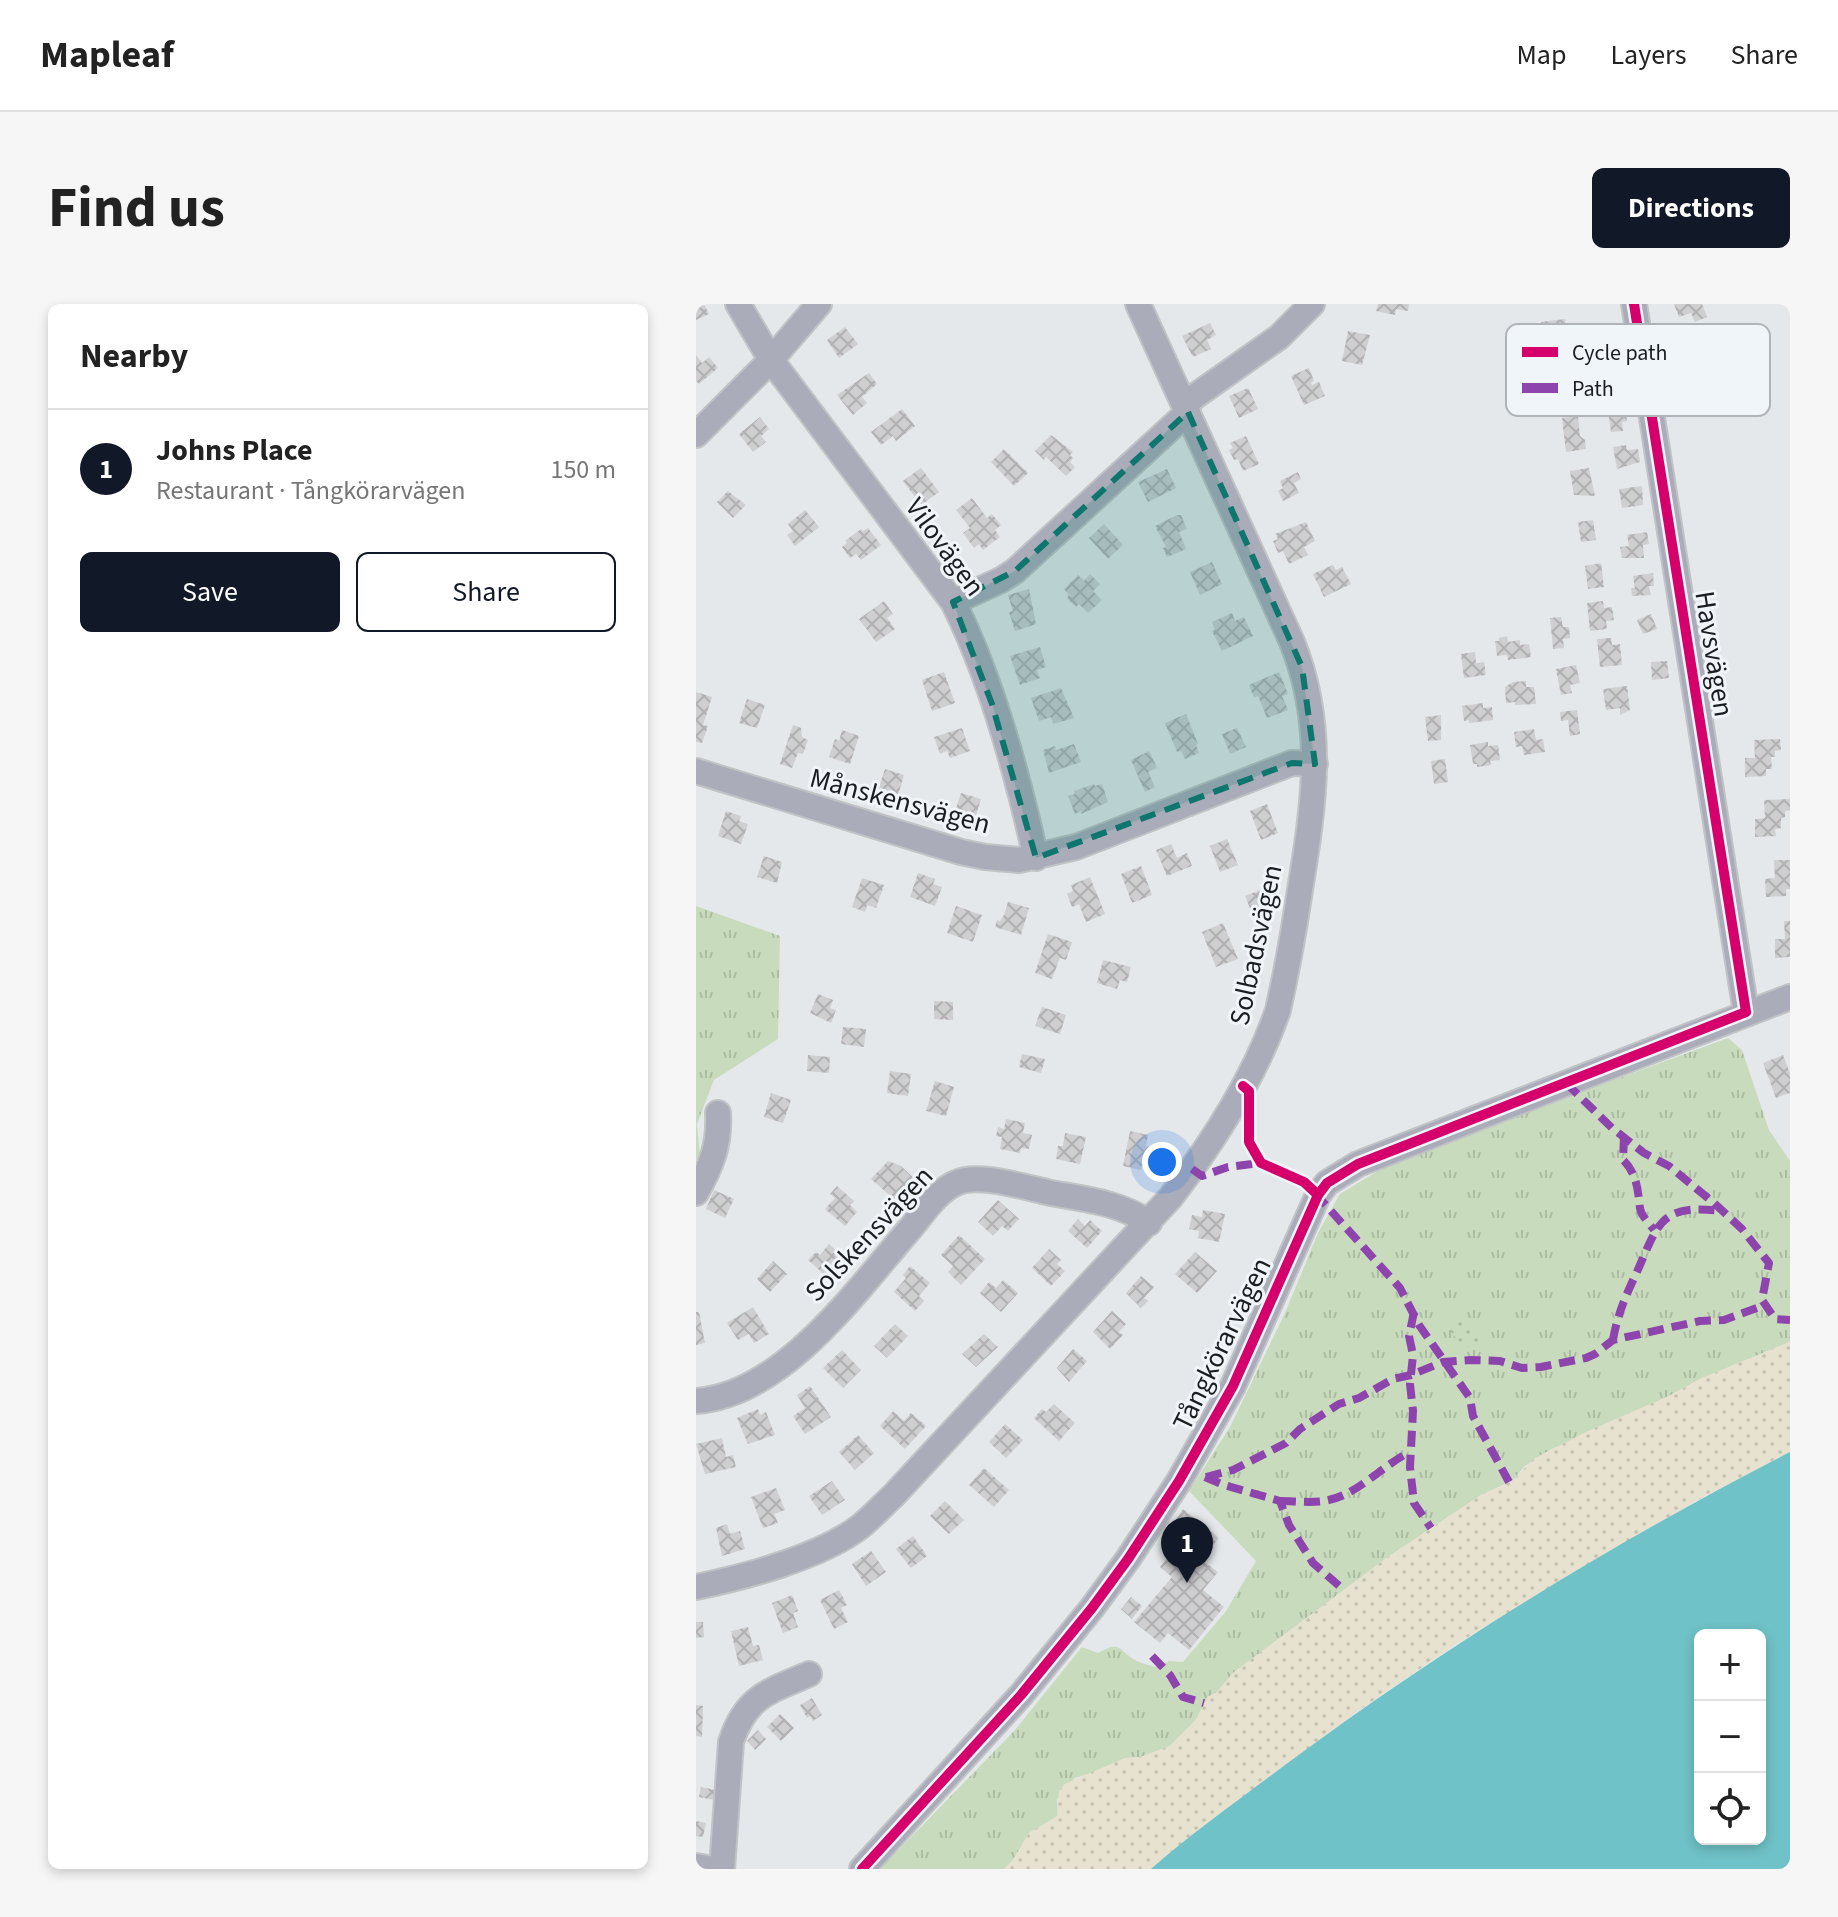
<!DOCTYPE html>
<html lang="en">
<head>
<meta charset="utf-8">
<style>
	:root { --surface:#fff; --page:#f6f6f6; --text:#222; --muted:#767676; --line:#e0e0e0; --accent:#111827 }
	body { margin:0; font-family:"Source Sans 3",sans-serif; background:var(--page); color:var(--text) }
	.controls { position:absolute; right:24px; bottom:24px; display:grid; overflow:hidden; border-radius:12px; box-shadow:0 4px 12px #0003 }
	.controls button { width:72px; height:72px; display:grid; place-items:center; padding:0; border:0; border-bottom:2px solid var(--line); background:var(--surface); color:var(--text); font:40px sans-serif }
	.you { position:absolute; left:466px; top:858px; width:28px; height:28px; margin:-20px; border:6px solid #fff; border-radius:50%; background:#1a73e8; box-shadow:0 0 0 12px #1a73e833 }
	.badge { display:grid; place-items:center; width:52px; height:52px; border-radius:50%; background:var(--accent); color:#fff; font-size:26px; font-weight:700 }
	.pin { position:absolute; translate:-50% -66px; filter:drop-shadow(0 2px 4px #0008) }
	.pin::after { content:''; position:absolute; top:42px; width:28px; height:24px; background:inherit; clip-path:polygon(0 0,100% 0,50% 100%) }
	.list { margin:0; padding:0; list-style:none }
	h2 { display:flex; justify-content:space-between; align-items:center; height:104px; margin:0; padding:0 32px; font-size:34px }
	h2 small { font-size:26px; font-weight:400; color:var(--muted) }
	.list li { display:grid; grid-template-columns:52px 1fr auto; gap:24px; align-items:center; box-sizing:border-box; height:120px; padding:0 32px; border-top:2px solid var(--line) }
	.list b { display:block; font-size:30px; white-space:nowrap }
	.list p { margin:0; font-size:26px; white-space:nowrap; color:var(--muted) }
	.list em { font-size:26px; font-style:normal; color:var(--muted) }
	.actions { display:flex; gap:16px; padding:24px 32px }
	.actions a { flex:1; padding:18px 0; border:2px solid var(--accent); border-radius:12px; text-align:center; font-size:28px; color:var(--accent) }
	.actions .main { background:var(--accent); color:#fff }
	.icon { flex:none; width:44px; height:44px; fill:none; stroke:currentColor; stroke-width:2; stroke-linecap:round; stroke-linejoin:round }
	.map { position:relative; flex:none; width:1094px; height:1565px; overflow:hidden; border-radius:12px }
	header { display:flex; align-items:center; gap:48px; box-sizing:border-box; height:112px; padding:0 40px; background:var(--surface); border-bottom:2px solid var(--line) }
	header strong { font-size:38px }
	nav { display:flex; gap:44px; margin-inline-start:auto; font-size:28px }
	.intro { display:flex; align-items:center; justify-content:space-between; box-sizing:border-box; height:192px; padding:0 48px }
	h1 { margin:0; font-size:56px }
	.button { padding:20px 36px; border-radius:12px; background:var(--accent); color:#fff; font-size:28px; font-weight:700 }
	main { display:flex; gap:48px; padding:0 48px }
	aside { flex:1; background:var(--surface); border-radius:12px; box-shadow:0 4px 12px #0003 }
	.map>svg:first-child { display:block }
	.grass { fill:url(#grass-tufts) }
	.sand { fill:url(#sand-dots) }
	.park { fill:url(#park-dots) }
	.water { fill:#6fc2c7; fill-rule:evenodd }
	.building { fill:url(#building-cross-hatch) }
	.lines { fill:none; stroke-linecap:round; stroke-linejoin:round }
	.minor-casing { stroke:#c1c3c5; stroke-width:28 }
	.minor { stroke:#aaacb9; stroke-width:24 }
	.quiet { stroke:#8e44ad; stroke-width:8; stroke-dasharray:16 8; stroke-linecap:butt }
	.cycleway-casing { stroke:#f0f5fa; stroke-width:15 }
	.cycleway { stroke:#d6006c; stroke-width:10 }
	.marked { fill:#0f766e; fill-opacity:0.2; stroke:#0f766e; stroke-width:6; stroke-dasharray:16 10; stroke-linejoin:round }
	.labels { text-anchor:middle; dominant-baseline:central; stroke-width:6; stroke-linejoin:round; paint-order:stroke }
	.street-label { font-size:28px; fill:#1b1d1f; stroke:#f0f5fa }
	.key { fill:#f0f5fa; stroke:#b0b4b8; stroke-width:2 }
	.key-label { font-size:22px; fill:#1b1d1f }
</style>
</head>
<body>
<header>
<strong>Mapleaf</strong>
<nav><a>Map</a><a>Layers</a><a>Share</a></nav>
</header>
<div class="intro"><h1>Find us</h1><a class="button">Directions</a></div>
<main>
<aside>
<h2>Nearby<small></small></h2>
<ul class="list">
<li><span class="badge">1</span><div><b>Johns Place</b><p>Restaurant · Tångkörarvägen</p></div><em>150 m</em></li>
</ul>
<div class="actions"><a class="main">Save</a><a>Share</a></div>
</aside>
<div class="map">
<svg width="1094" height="1565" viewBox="0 0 1094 1565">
	<defs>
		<pattern id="grass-tufts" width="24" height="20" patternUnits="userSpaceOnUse" patternTransform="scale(2)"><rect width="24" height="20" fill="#c8dcbd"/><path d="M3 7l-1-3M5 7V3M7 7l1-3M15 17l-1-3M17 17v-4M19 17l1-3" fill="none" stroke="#abbca2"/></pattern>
		<pattern id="sand-dots" width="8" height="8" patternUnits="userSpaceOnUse" patternTransform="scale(2)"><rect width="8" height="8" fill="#e6e2cf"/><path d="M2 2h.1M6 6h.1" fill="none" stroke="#c5c1b1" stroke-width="1.8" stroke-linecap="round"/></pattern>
		<pattern id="park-dots" width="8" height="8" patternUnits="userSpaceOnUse" patternTransform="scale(2)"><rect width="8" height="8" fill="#c8dcbd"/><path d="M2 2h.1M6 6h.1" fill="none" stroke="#abbca2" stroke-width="1.8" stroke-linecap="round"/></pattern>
		<pattern id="building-cross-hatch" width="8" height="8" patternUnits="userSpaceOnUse" patternTransform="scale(2)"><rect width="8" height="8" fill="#cfcfd1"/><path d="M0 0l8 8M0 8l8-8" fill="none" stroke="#b1b1b3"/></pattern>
	</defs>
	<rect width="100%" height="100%" fill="#e5e8eb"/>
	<!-- grass -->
	<g class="grass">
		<polygon points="0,602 84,632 82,735 18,776 1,820 4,851 0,856"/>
		<path d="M1032,734L1046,746L1073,826L1094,857V1038L1004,1075L973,1092L854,1146L829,1162L816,1177L785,1191L692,1253L537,1369L521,1388L512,1393L499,1417L474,1442L445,1453L429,1454L400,1468L379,1474L361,1496L362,1512L333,1529L316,1558L308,1565H184L319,1426L386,1343L402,1349C426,1335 422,1347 441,1357C447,1360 454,1361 460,1363L473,1357L487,1358L530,1307L560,1257L493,1187L534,1123L589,1009L622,929L644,890L698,857Z"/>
	</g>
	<!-- sand -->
	<polygon class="sand" points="1094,1038 1094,1148 1000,1197 762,1339 662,1407 455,1565 308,1565 316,1557 333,1529 361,1512 363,1487 369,1480 429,1454 445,1453 474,1442 499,1417 512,1393 521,1388 537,1369 692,1253 785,1191 816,1177 839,1154 892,1127 973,1092 1004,1075"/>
	<!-- park -->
	<polygon class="park" points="761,1013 769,1015 777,1026 782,1024 790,1034 785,1044 782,1041 768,1043 755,1028 754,1019"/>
	<!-- water -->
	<path class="water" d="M1094,1148V1565H455C497,1528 544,1495 589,1461C749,1342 917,1239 1094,1148ZM1004,1331H1064V1535H1004Z"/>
	<!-- building -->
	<g class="building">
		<polygon points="0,0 8,0 13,10 0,16"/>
		<polygon points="682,0 713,0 712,7 700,5 699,11 680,7"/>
		<polygon points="978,0 1006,0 1011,13 999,18 995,9 983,13"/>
		<polygon points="869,15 871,26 864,27 866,39 849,41 845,18"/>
		<polygon points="514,19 520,31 511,36 515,45 497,53 486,32"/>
		<polygon points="149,23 162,40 143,54 131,36"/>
		<polygon points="652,27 674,31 666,61 646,57"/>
		<polygon points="0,51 6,59 13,53 22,64 3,80 0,77"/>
		<polygon points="613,64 618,77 615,78 616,81 623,78 629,92 608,101 595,72"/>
		<polygon points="173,69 181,80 166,93 171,99 157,111 141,91"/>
		<polygon points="552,84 562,105 543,114 533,92"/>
		<polygon points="929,99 931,117 926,118 927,127 915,128 911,102"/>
		<polygon points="206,105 219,122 200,137 197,132 185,141 175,128"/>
		<polygon points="882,112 884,132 889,136 890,145 870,148 866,114"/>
		<polygon points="64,113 73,125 65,132 70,138 57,148 43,130"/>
		<polygon points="355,131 377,148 374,151 377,154 374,158 379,163 370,172 350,153 348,156 339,147"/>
		<polygon points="550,132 563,160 547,167 542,155 538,156 533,146 537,144 534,139"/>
		<polygon points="930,141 931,146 942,145 944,158 921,165 917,143"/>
		<polygon points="308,145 332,169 318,182 295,158"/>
		<polygon points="225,164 243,188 225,201 207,177"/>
		<polygon points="893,164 899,192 878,191 874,167"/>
		<polygon points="471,165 480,184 452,198 442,178"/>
		<polygon points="602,168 605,175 598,179 603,189 587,197 582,187 587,184 584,177"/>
		<polygon points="946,182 947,201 926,204 923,185"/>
		<polygon points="32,187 50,201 37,214 21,198"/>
		<polygon points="276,194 291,214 296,210 305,221 299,226 304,233 287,246 283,240 278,244 267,229 274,224 260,206"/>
		<polygon points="109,206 123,223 99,242 91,231 97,227 92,220"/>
		<polygon points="481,211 485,211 491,225 483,228 490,245 471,253 467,244 470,243 459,222"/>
		<polygon points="897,216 900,236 885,238 882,218"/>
		<polygon points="610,218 619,237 608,243 612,251 593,260 587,247 582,249 577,237 582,235 579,230"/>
		<polygon points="408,220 427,241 412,255 393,234"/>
		<polygon points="172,224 185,241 165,256 160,250 154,254 146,243 151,239 149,237 165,225 167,227"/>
		<polygon points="951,228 953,240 947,241 948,254 926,254 924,243 933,242 931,231"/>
		<polygon points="516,258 526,280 504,291 494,268"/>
		<polygon points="905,259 908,283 892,285 889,262"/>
		<polygon points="637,261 640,266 646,263 655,280 628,293 617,270"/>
		<polygon points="957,269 958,282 953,282 955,291 936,292 935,284 939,284 937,272"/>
		<polygon points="394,270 404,280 397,287 406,296 392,309 383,300 380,303 371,294 373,291 368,285 382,271 388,277"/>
		<polygon points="333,285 340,320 319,327 313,308 317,307 312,291"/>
		<polygon points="188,297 197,310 191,314 199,325 180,338 163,315"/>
		<polygon points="907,297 908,304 916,303 918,316 910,317 911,325 894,327 891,299"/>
		<polygon points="536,309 539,317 548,313 557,332 526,347 516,327 519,326 516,318"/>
		<polygon points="955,310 961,325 947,330 941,316"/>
		<polygon points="865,313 867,323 873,323 874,334 867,335 868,344 857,345 854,314"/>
		<polygon points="811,332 812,338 824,336 824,341 833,340 835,353 812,356 811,351 801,352 799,337 803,337 803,334"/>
		<polygon points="915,334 916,341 924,340 926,361 904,363 901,335"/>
		<polygon points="344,343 350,363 341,366 344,374 324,381 314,352"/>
		<polygon points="779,348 780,359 788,358 790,371 768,374 765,350"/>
		<polygon points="971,357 973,374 956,376 955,358"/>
		<polygon points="880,361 884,379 874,381 876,389 865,391 860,365"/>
		<polygon points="248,368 259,399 236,407 226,376"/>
		<polygon points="583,368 592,390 586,392 592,406 571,414 562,392 558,394 553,381"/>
		<polygon points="830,377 830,383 838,383 840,400 819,401 819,398 810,399 809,383 817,378"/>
		<polygon points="931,382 934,406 924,411 924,404 910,406 907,385"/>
		<polygon points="365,384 378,414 357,420 355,413 343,417 335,394"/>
		<polygon points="0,388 16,393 7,421 12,422 6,439 0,438"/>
		<polygon points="51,395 69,401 61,424 43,419"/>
		<polygon points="787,399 787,404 796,403 797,416 773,419 773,416 768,417 766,402"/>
		<polygon points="881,406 884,430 874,432 872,416 865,417 864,408"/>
		<polygon points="490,410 502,440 500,441 503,449 489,455 485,447 481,448 469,419"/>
		<polygon points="745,411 745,436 732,437 729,413"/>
		<polygon points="97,421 105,424 106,433 112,436 107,450 102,449 96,464 84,460"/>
		<polygon points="266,424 274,447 254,454 251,447 244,450 238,433"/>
		<polygon points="541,424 550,443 534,450 526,430"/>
		<polygon points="838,425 840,436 847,435 849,448 828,451 826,442 820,443 818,428"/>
		<polygon points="146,426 163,432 154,460 133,453 139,435 143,437"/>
		<polygon points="1084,435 1085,446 1079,447 1079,453 1075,453 1076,465 1070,465 1070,472 1049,473 1049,454 1059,454 1058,436"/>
		<polygon points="792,438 792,442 802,441 804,456 794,457 795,461 781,463 781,460 777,460 774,441"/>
		<polygon points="378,440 385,458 353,469 347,446 359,442 360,446"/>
		<polygon points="453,447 461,464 452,468 459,483 449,488 435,456"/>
		<polygon points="749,455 752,478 738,480 735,457"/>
		<polygon points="189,465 208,471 200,498 180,492"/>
		<polygon points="398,480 399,482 406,480 412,498 385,510 385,507 379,510 372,492 379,490 378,487"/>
		<polygon points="265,489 285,495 276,524 256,518"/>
		<polygon points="1094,495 1094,506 1089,507 1089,513 1085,514 1085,524 1079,525 1080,532 1059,533 1059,515 1069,514 1068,496"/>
		<polygon points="571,500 582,529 565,536 554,507"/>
		<polygon points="30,507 45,512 43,517 52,520 45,540 22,532"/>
		<polygon points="531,535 542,561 524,568 514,542"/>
		<polygon points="475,540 481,554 491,549 496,562 471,572 460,546"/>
		<polygon points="68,552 86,558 81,579 61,573"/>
		<polygon points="1078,556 1094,556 1094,585 1090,585 1090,592 1070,593 1069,575 1079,574"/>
		<polygon points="445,562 456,591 436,599 425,570"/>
		<polygon points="222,569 239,575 237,580 246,583 239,602 214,593"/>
		<polygon points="394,573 409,610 390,618 383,600 376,603 371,590 377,587 375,581"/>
		<polygon points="166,574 188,581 180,604 171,601 169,608 156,603"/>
		<polygon points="575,582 581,598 574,601 577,607 558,614 549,592"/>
		<polygon points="312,598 333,604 325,631 299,623 301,616 304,617 308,611"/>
		<polygon points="260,602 286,611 277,638 251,629"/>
		<polygon points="1088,617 1094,617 1094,653 1079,654 1079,635 1089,635"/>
		<polygon points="527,619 542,655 520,663 506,628"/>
		<polygon points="352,630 376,638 370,656 364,654 356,675 339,669"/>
		<polygon points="407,656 435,663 431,678 424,676 421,685 401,679"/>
		<polygon points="122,690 137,696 134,704 140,706 135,719 114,709"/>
		<polygon points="238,697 257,698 257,716 238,715"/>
		<polygon points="346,703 370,711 364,730 339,722"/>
		<polygon points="147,723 170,725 168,743 145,740"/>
		<polygon points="326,750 349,755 345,769 323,763"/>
		<polygon points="112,751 134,753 133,769 111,767"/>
		<polygon points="1087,751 1094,769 1094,789 1080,794 1067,759"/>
		<polygon points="194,767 215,770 212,792 191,789"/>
		<polygon points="239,777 258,783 250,812 230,807"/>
		<polygon points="75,789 95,796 87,819 68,813"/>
		<polygon points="310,815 329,819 327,829 336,831 333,845 325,844 324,849 304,845 306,833 300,832 302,823 308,825"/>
		<polygon points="434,827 452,831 450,842 460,844 456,863 446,861 445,866 427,862"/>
		<polygon points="369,829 390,833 384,860 360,855 362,842 367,842"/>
		<polygon points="192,857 205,862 221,877 210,889 206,886 198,895 175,875"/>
		<polygon points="141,882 158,897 154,901 161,908 149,922 129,905 139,894 134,890"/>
		<polygon points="18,886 38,895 29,914 10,905"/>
		<polygon points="302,896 323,915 312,927 306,922 297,932 282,918"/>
		<polygon points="507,906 529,910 523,938 502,934 503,927 493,925 496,911 506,913"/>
		<polygon points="382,915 389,922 394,916 406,927 391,944 372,927"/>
		<polygon points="263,931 289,955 265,981 252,968 257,962 245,951"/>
		<polygon points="133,940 148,954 131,973 112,956 120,948 124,951"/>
		<polygon points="353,945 365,956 361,960 369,967 355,982 336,964"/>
		<polygon points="499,948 521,967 501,989 479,970"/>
		<polygon points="77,957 91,970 74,988 61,975"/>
		<polygon points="214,962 234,979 223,992 228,997 219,1007 198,988 210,974 207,971"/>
		<polygon points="445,972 458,983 448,994 452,997 445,1004 430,989"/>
		<polygon points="307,976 322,989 305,1008 284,989 293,978 300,984"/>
		<polygon points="57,1003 73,1030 58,1039 53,1030 42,1036 31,1019"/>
		<polygon points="416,1007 430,1020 423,1028 427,1031 414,1045 397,1028"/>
		<polygon points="0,1008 3,1008 9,1039 0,1041"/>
		<polygon points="199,1020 212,1032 191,1054 178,1042"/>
		<polygon points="288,1030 302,1043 280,1063 266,1050"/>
		<polygon points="377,1045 391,1057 373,1078 361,1064"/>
		<polygon points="146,1046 165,1066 147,1084 127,1064"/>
		<polygon points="114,1082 135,1113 109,1130 97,1112 109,1104 101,1091"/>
		<polygon points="358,1100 379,1119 363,1137 338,1114 346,1105 350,1108"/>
		<polygon points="62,1105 64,1111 70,1108 79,1131 52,1140 41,1114"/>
		<polygon points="197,1107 208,1117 215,1109 230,1122 209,1145 184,1122"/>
		<polygon points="309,1120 327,1136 310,1154 293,1138"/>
		<polygon points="162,1131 178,1149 159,1166 143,1148"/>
		<polygon points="26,1134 30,1153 37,1151 40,1163 9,1170 0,1140"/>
		<polygon points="288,1164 313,1186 298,1203 273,1181"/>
		<polygon points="136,1177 149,1196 126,1211 113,1192"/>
		<polygon points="80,1184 89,1206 78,1210 82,1219 67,1224 55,1193"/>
		<polygon points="249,1197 268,1216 253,1230 234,1212"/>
		<polygon points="487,1205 523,1234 505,1255 522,1268 507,1286 528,1303 493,1346 472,1329 464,1339 438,1318 476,1273 464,1263 484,1239 471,1229"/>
		<polygon points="31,1220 34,1230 44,1227 49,1245 26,1252 20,1224"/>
		<polygon points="217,1232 231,1252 215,1264 200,1245"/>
		<polygon points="175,1247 190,1268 170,1282 156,1260"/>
		<polygon points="143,1286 151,1301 145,1304 152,1318 138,1325 124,1296"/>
		<polygon points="96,1291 102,1307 97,1309 102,1323 87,1329 76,1299"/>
		<polygon points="435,1293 446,1302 436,1315 425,1305"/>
		<polygon points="0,1318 7,1318 8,1333 0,1334"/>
		<polygon points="52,1323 57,1342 63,1341 67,1356 43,1362 35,1327"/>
		<polygon points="116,1394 126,1411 117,1417 114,1412 111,1414 104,1401"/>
		<polygon points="0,1401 7,1402 6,1433 0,1432"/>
		<polygon points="84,1410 98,1424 85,1437 71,1423"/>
		<polygon points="62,1426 70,1435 59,1446 51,1437"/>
		<polygon points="5,1483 19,1486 18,1496 3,1493"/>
		<polygon points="0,1517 10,1519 7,1533 0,1532"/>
	</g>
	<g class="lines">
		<!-- minor casing -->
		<g class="minor-casing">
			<g id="minor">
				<path d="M42,0L75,56L257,298C294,371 322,473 340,554"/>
				<polyline points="938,0 1050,708"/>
				<polyline points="488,100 583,33 616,0"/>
				<polyline points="0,131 75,56 123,0"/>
				<polyline points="257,298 305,276 319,267 492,108"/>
				<polyline points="0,467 265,548 289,553 323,556 380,543 596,459 619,460"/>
				<path d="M0,889C15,862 24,841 22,809"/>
				<path d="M0,1097C87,1091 160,987 213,926C226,911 241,887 260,879C282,868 331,884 355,889C388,895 426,899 453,919"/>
				<path d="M0,1283C49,1273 125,1253 165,1222C176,1213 186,1202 197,1192L475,893C518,837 559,773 582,706C591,666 598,626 604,586C618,499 630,422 596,338L442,0"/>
				<polyline points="0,1562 17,1565"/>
				<path d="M26,1565L35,1438C50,1392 72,1388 113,1370"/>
				<polyline points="166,1565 325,1391 396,1304 432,1255 483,1177 537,1082 622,891 631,879 662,860 1094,693"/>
			</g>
		</g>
		<!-- minor -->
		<use href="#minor" class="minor"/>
		<!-- quiet -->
		<g class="quiet">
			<polyline points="870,779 916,824 948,849 973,862 1018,899 1046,925 1073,959 1066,996 1079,1015 1094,1016"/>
			<path d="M928,833L927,856C941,869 942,887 944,904C945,912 954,920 958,926"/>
			<polyline points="496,865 506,872 532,863 565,859"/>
			<polyline points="619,889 704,984 723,1021 774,1094 777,1112 813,1178"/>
			<polyline points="718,1008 713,1032 717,1051 714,1080 717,1107 714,1163 718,1199 735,1224"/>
			<path d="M917,1036C921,1012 930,991 940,970C962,921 963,899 1025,907"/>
			<polyline points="509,1173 528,1181 584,1197 593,1221 617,1259 649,1287"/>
			<polyline points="510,1173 537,1166 590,1139 604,1125 643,1100 663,1094 697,1075 715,1071 747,1058 774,1056 804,1057 826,1064 845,1063 890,1054 899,1050 917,1036 1004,1017 1028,1016 1069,1001"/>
			<path d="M584,1197C598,1197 613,1199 628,1197C661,1192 685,1162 714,1148"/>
			<polyline points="456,1352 474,1371 487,1393 508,1399"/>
		</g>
		<!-- cycleway casing -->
		<g class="cycleway-casing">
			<g id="cycleway">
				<polyline points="547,782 553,787 553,838 565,859 608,878 622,891"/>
				<polyline points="166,1565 325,1391 396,1304 432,1255 483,1177 537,1082 622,891 631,879 662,860 1050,708 938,0"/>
			</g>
		</g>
		<!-- cycleway -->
		<use href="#cycleway" class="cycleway"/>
	</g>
	<!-- marked area -->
	<path class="marked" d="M492,108L606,363L619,460L596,459L340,554L296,400L257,298L319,267Z"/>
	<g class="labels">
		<!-- street labels -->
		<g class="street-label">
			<text transform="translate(249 243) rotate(54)">Vilovägen</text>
			<text transform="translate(1018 350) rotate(81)">Havsvägen</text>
			<text transform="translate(204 497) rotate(15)">Månskensvägen</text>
			<text transform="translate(560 641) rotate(-78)">Solbadsvägen</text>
			<text transform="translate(173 930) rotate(-47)">Solskensvägen</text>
			<text transform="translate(526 1040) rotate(-64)">Tångkörarvägen</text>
		</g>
	</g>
	<!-- legend -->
	<rect x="810" y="20" width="264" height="92" rx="12" class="key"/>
	<rect x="826" y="43" width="36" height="10" fill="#d6006c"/>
	<rect x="826" y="79" width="36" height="10" fill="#8e44ad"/>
	<g class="key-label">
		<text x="876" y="56">Cycle path</text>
		<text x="876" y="92">Path</text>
	</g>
</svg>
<div class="controls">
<button>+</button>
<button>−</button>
<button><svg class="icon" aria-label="locate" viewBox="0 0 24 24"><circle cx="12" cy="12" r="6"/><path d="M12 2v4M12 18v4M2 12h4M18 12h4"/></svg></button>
</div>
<div class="you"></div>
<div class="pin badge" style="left:491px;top:1279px">1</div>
</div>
</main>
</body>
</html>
